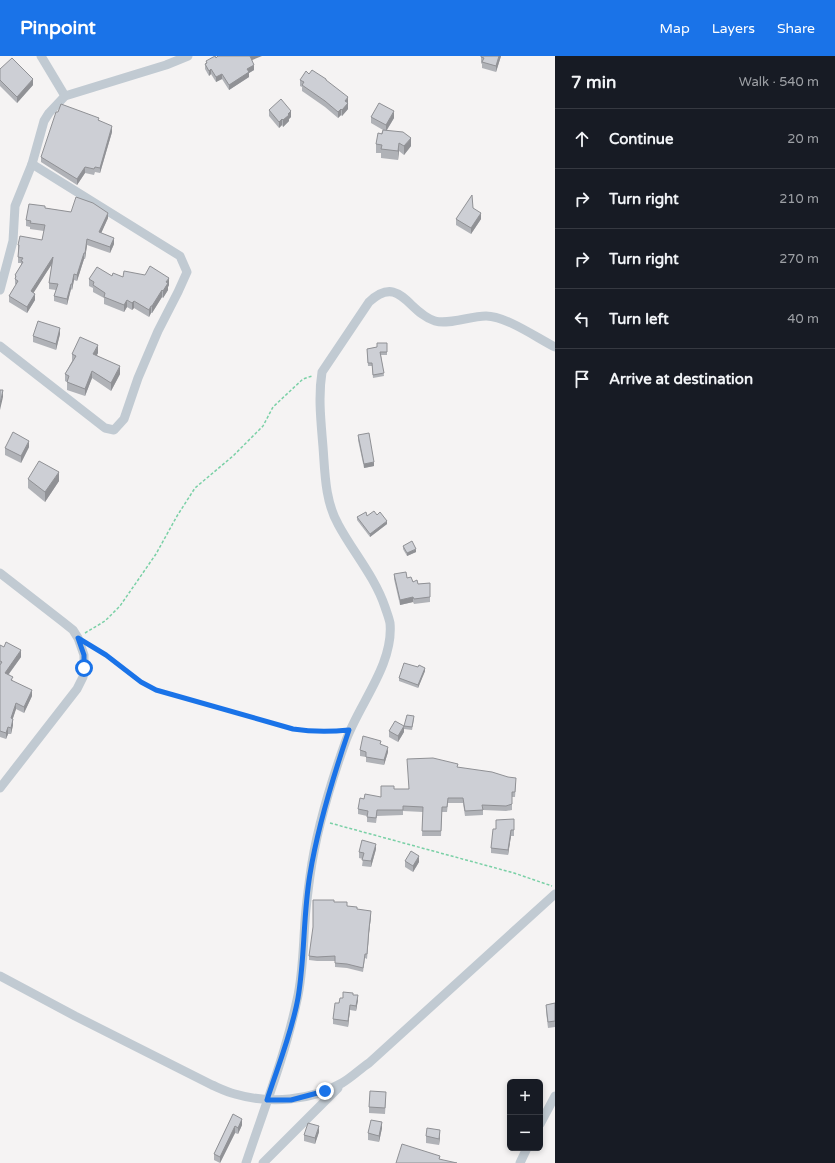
<!DOCTYPE html>
<html lang="en">
<head>
<meta charset="utf-8">
<style>
	:root { --surface:#171b24; --page:#242831; --text:#f1f3f6; --muted:#9ea1a6; --line:#363941; --accent:#1a73e8 }
	body { margin:0; font-family:"Varela Round",sans-serif; background:var(--page); color:var(--text) }
	.controls { position:absolute; right:12px; bottom:12px; display:grid; overflow:hidden; border-radius:6px; box-shadow:0 2px 6px #0003 }
	.controls button { width:36px; height:36px; display:grid; place-items:center; padding:0; border:0; border-bottom:1px solid var(--line); background:var(--surface); color:var(--text); font:20px sans-serif }
	.stop { position:absolute; width:12px; height:12px; margin:-9px; border:3px solid #1a73e8; border-radius:50%; background:#fff }
	.stop.end { background:#1a73e8; border-color:#fff; box-shadow:0 1px 4px #0008 }
	.list { margin:0; padding:0; list-style:none }
	h2 { display:flex; justify-content:space-between; align-items:center; height:52px; margin:0; padding:0 16px; font-size:17px }
	h2 small { font-size:13px; font-weight:400; color:var(--muted) }
	.list li { display:grid; grid-template-columns:26px 1fr auto; gap:12px; align-items:center; box-sizing:border-box; height:60px; padding:0 16px; border-top:1px solid var(--line) }
	.list b { display:block; font-size:15px; white-space:nowrap }
	.list em { font-size:13px; font-style:normal; color:var(--muted) }
	.icon { flex:none; width:22px; height:22px; fill:none; stroke:currentColor; stroke-width:2; stroke-linecap:round; stroke-linejoin:round }
	.map { position:relative; flex:none; width:555px; height:1107px; overflow:hidden }
	header { display:flex; align-items:center; gap:24px; box-sizing:border-box; height:56px; padding:0 20px; background:var(--accent); color:#fff }
	header strong { font-size:19px }
	nav { display:flex; gap:22px; margin-inline-start:auto; font-size:14px }
	main { display:flex }
	aside { flex:1; background:var(--surface) }
	.map>svg:first-child { display:block }
	.lines { fill:none; stroke-linecap:round; stroke-linejoin:round }
	.path { stroke:#7ad0a6; stroke-width:1.5; stroke-dasharray:3 2; stroke-linecap:butt }
	.minor { stroke:#c1cad2; stroke-width:9 }
	.wall { fill:#b0b2b7 }
	.shaded-wall { fill:#909195 }
	.building { fill:#cdcfd5; stroke:#909195 }
	.route { stroke:#1a73e8; stroke-width:5 }
</style>
</head>
<body>
<header>
<strong>Pinpoint</strong>
<nav><a>Map</a><a>Layers</a><a>Share</a></nav>
</header>
<main>
<div class="map">
<svg width="555" height="1107" viewBox="0 0 555 1107">
	<rect width="100%" height="100%" fill="#f5f3f3"/>
	<g class="lines">
		<!-- path -->
		<g class="path">
			<polyline points="85,577 105,565 120,550 156,498 177,460 195,432 233,400 263,370 273,351 303,323 312,320"/>
			<path d="M91,590C113,604 132,624 156,634L293,673L306,675H340"/>
			<polyline points="330,767 514,817 552,830"/>
		</g>
		<!-- minor -->
		<g class="minor">
			<polyline points="41,0 65,40"/>
			<polyline points="0,234 13,185 15,150 32,108 44,65 49,57 65,40 166,9 188,0"/>
			<polyline points="0,290 105,372 114,374 124,363 138,322 158,275 178,236 187,216 180,200 32,108"/>
			<polyline points="0,517 63,566 73,574 78,582 84,599 84,612 83,621 77,633 0,732"/>
			<path d="M0,920L75,960L212,1029C219,1032 227,1036 235,1038C269,1048 311,1045 342,1027C351,1022 360,1013 369,1007L555,838"/>
			<polyline points="540,1068 555,1040"/>
			<path d="M246,1107C264,1053 285,1000 297,944C303,918 303,892 305,865C306,850 308,835 310,820C316,775 330,729 345,687C358,649 394,609 390,567C389,562 387,557 385,551C375,521 353,496 338,468C325,445 325,417 323,391C321,366 318,341 322,316L369,246C400,217 408,257 435,265C449,269 470,260 486,260C506,260 537,282 555,291"/>
			<polyline points="263,1107 338,1032"/>
			<polyline points="520,1107 527,1092"/>
		</g>
	</g>
	<!-- wall -->
	<g class="wall">
		<polygon points="501,0 496,16 482,12 482,8 481,7 481,1"/>
		<polygon points="216,2 252,4 254,14 249,17 249,21 229,34 222,23 216,26 211,18 209,20 205,13 205,8 206,7 206,5"/>
		<polygon points="0,13 33,29 17,47 0,30"/>
		<polygon points="309,18 326,25 348,47 348,53 342,60 341,59 338,62 325,51 302,35 302,31 300,30 300,24"/>
		<polygon points="269,54 291,61 289,63 289,65 283,71 282,69 279,72 269,60"/>
		<polygon points="371,61 394,62 387,74 411,90 404,99 399,95 398,104 381,102 381,97 376,97 376,88 383,74 371,67"/>
		<polygon points="99,64 112,76 100,117 95,116 94,119 85,117 77,129 41,106 41,101"/>
		<polygon points="45,152 108,162 101,177 114,188 110,197 87,189 85,203 84,203 77,225 74,224 72,234 71,233 67,249 54,245 54,240 56,234 49,233 49,227 52,208 33,237 35,244 27,257 9,246 9,240 16,229 15,228 15,219 21,209 21,207 18,207 18,189 42,184 44,175 30,173 30,171 26,170 26,164"/>
		<polygon points="473,152 481,163 471,178 456,169 456,163"/>
		<polygon points="112,220 123,221 169,229 168,231 168,234 163,242 162,241 152,257 151,257 149,261 134,252 132,254 127,251 124,256 104,248 104,242 93,236 93,232 89,230 89,223"/>
		<polygon points="60,278 56,294 33,286 33,280"/>
		<polygon points="387,287 387,299 381,299 384,320 373,322 372,310 368,310 367,293 377,291"/>
		<polygon points="98,297 97,299 120,318 111,335 92,322 85,340 67,334 67,326 65,325 65,318 72,305 72,298"/>
		<polygon points="358,379 374,410 364,412 358,384"/>
		<polygon points="29,391 21,407 5,399 5,392"/>
		<polygon points="28,423 59,425 45,446 28,432"/>
		<polygon points="367,460 387,468 370,481 357,464 357,461"/>
		<polygon points="403,490 416,496 407,500 403,493"/>
		<polygon points="394,518 407,522 418,528 430,527 430,546 414,548 413,546 400,549 394,523"/>
		<polygon points="0,589 21,601 9,618 13,625 32,640 24,657 16,653 13,662 13,669 11,678 8,678 6,683 0,681"/>
		<polygon points="425,615 418,632 399,625 399,622"/>
		<polygon points="414,663 412,674 404,673 404,670"/>
		<polygon points="389,675 404,676 398,686 389,681"/>
		<polygon points="381,689 388,696 384,709 366,706 366,701 360,700 360,694"/>
		<polygon points="458,711 516,727 515,741 512,741 512,754 506,755 483,754 483,759 465,760 463,747 448,747 447,756 442,756 441,780 422,780 423,756 403,755 403,759 377,760 376,767 367,766 367,760 358,758 358,753 364,743 381,741 394,733 408,733"/>
		<polygon points="514,763 514,780 511,780 508,799 491,797 491,792 496,773"/>
		<polygon points="376,793 371,811 362,810 363,803 359,802 359,796"/>
		<polygon points="405,805 419,806 413,816 405,811"/>
		<polygon points="334,846 347,850 357,853 371,860 369,877 367,903 365,902 363,916 347,912 335,911 335,905 317,905 309,904 309,900"/>
		<polygon points="353,939 358,944 356,955 350,954 348,971 333,968 333,963 339,947 343,942"/>
		<polygon points="555,947 555,971 548,972 546,955 546,949"/>
		<polygon points="386,1042 385,1058 369,1057 369,1051"/>
		<polygon points="233,1058 242,1069 238,1078 235,1077 220,1107 214,1104 214,1098"/>
		<polygon points="382,1072 379,1086 368,1084 368,1077"/>
		<polygon points="319,1076 315,1088 304,1085 304,1079"/>
		<polygon points="426,1080 440,1081 439,1089 426,1087"/>
	</g>
	<!-- shaded-wall -->
	<g class="shaded-wall">
		<polygon points="250,0 262,0 250,5"/>
		<polygon points="499,0 501,0 496,16 496,10"/>
		<polygon points="254,9 254,14 249,17 249,21 229,34 229,29 247,13"/>
		<polygon points="211,13 211,18 209,20 209,15"/>
		<polygon points="222,18 222,23 216,26 216,21"/>
		<polygon points="33,23 33,29 17,47 17,41"/>
		<polygon points="348,41 348,53 342,60 342,54 345,45"/>
		<polygon points="341,53 341,59 338,62 338,56"/>
		<polygon points="291,55 291,61 289,63 289,65 283,71 283,64 288,58"/>
		<polygon points="394,55 394,62 386,75 386,69"/>
		<polygon points="282,63 282,69 279,72 279,66"/>
		<polygon points="112,70 112,76 100,117 100,112"/>
		<polygon points="411,82 411,90 404,99 404,90"/>
		<polygon points="399,87 399,95 398,104 398,95"/>
		<polygon points="85,111 85,117 77,129 77,123"/>
		<polygon points="108,157 108,162 99,182 99,176"/>
		<polygon points="481,157 481,163 471,178 471,172"/>
		<polygon points="114,182 114,188 110,197 110,191"/>
		<polygon points="87,183 87,189 85,203 85,197"/>
		<polygon points="84,197 84,203 77,225 77,219"/>
		<polygon points="53,201 53,206 31,241 31,235"/>
		<polygon points="74,218 74,224 72,234 72,228"/>
		<polygon points="169,222 169,229 168,231 168,234 163,242 163,235 166,226"/>
		<polygon points="71,228 71,233 67,249 67,243"/>
		<polygon points="162,234 162,241 152,257 152,250"/>
		<polygon points="35,238 35,244 27,257 27,251"/>
		<polygon points="127,244 127,251 124,256 124,249"/>
		<polygon points="134,245 134,252 132,254 132,247"/>
		<polygon points="151,250 151,257 149,261 149,254"/>
		<polygon points="60,272 60,278 56,294 56,288"/>
		<polygon points="98,289 98,297 93,305 93,298"/>
		<polygon points="120,310 120,318 111,335 111,327"/>
		<polygon points="92,315 92,322 85,340 85,333"/>
		<polygon points="3,334 3,341 0,354 0,348"/>
		<polygon points="29,385 29,391 21,407 21,400"/>
		<polygon points="374,406 374,410 364,412 364,408"/>
		<polygon points="59,416 59,425 45,446 45,436"/>
		<polygon points="387,465 387,468 370,481 370,478"/>
		<polygon points="416,493 416,496 407,500 407,497"/>
		<polygon points="413,541 413,546 400,549 400,544"/>
		<polygon points="21,594 21,601 5,623 5,617"/>
		<polygon points="425,612 425,615 418,632 418,629"/>
		<polygon points="32,634 32,640 24,657 24,651"/>
		<polygon points="16,647 16,653 11,668 11,662"/>
		<polygon points="13,663 13,669 11,678 11,672"/>
		<polygon points="404,670 404,676 398,686 398,680"/>
		<polygon points="8,671 8,678 6,683 6,677"/>
		<polygon points="388,691 388,696 384,709 384,704"/>
		<polygon points="511,774 511,780 508,799 508,794"/>
		<polygon points="376,788 376,793 371,811 371,805"/>
		<polygon points="419,800 419,806 413,816 413,810"/>
		<polygon points="371,855 371,860 369,877 367,903 369,873"/>
		<polygon points="358,939 358,944 356,955 356,950"/>
		<polygon points="350,949 350,954 348,971 348,965"/>
		<polygon points="242,1063 242,1069 238,1078 238,1072"/>
		<polygon points="382,1066 382,1072 379,1086 379,1080"/>
		<polygon points="235,1070 235,1077 220,1107 220,1101"/>
		<polygon points="319,1070 319,1076 315,1088 315,1082"/>
		<polygon points="440,1074 440,1081 439,1089 439,1083"/>
	</g>
	<!-- building -->
	<g class="building">
		<polygon points="215,0 216,2 218,0 250,0 254,9 247,13 249,16 229,29 222,18 216,21 211,13 209,15 205,8 207,7 206,5"/>
		<polygon points="481,0 499,0 496,10 482,6 484,2 481,1"/>
		<polygon points="12,2 33,23 17,41 0,24 0,13"/>
		<polygon points="312,14 326,23 326,24 348,41 345,45 348,47 342,54 341,53 338,56 325,45 302,29 304,26 300,24 306,15 309,18"/>
		<polygon points="281,43 291,55 288,58 289,59 283,64 282,63 279,66 269,54"/>
		<polygon points="379,47 394,55 386,69 371,61"/>
		<polygon points="61,48 99,62 98,64 112,70 100,112 95,111 94,113 85,111 77,123 41,101 56,56 58,56"/>
		<polygon points="383,74 403,76 411,82 404,90 399,87 398,95 381,93 382,89 376,88 378,77 382,78"/>
		<polygon points="472,139 473,152 481,157 471,172 456,163"/>
		<polygon points="76,141 93,147 108,157 99,176 114,182 110,191 87,183 85,197 84,197 77,219 74,218 72,228 71,228 67,243 54,240 58,228 49,227 53,201 31,235 35,238 27,251 9,240 18,225 15,223 16,220 15,219 23,206 21,205 23,202 18,201 19,189 18,189 20,180 42,184 45,169 30,167 31,165 26,164 29,148 45,150 45,152 71,156"/>
		<polygon points="150,210 169,222 166,226 168,227 163,235 162,234 152,250 151,250 149,254 134,245 132,247 127,244 124,249 104,241 105,237 93,229 94,226 89,223 97,211 112,220 113,217 123,221 124,215 145,219"/>
		<polygon points="38,265 60,272 56,288 33,280"/>
		<polygon points="80,281 98,289 93,298 120,310 111,327 92,315 85,333 67,326 69,320 65,318 76,300 72,298"/>
		<polygon points="377,287 387,287 387,296 380,296 384,317 373,319 372,307 368,307 367,293 377,291"/>
		<polygon points="0,334 3,334 0,348"/>
		<polygon points="13,376 29,385 21,400 5,392"/>
		<polygon points="369,377 374,406 364,408 358,379"/>
		<polygon points="39,405 59,416 45,436 28,423"/>
		<polygon points="374,455 377,459 380,456 387,465 370,478 357,461 366,456 367,460"/>
		<polygon points="412,485 416,493 407,497 403,490"/>
		<polygon points="406,516 407,522 411,521 413,526 417,524 418,528 430,527 430,541 414,543 413,541 400,544 394,518"/>
		<polygon points="6,586 21,594 5,617 13,621 11,624 32,634 24,651 16,647 11,662 13,663 11,672 8,671 6,677 0,675 0,609 2,606 0,605 0,589 4,591"/>
		<polygon points="404,607 418,611 419,609 425,612 418,629 399,622"/>
		<polygon points="407,659 414,660 412,671 404,670"/>
		<polygon points="395,665 404,670 398,680 389,675"/>
		<polygon points="363,680 381,685 380,688 388,691 384,704 366,701 366,696 360,694"/>
		<polygon points="433,702 458,708 457,711 492,716 508,721 516,722 515,736 512,736 512,748 506,750 482,749 483,754 465,755 463,742 448,742 447,751 442,751 441,775 422,775 423,751 403,750 403,754 377,754 376,762 367,761 368,755 358,753 360,742 364,743 365,738 381,741 381,730 394,730 394,733 409,733 407,703"/>
		<polygon points="514,763 514,774 511,774 508,794 491,792 493,773 496,773 496,764"/>
		<polygon points="362,784 376,788 371,805 362,804 364,797 359,796"/>
		<polygon points="411,795 419,800 413,810 405,805"/>
		<polygon points="313,844 334,844 334,846 347,846 347,850 357,851 357,853 371,855 369,873 367,898 365,898 363,912 347,908 335,907 335,900 317,901 309,900 313,871"/>
		<polygon points="343,936 353,937 353,939 358,939 356,950 350,949 348,965 333,963 335,947 339,947 340,942 343,942"/>
		<polygon points="555,947 555,965 548,966 546,949"/>
		<polygon points="370,1035 386,1036 385,1052 369,1051"/>
		<polygon points="233,1058 242,1063 238,1072 235,1070 220,1101 214,1098"/>
		<polygon points="371,1064 382,1066 379,1080 368,1077"/>
		<polygon points="308,1067 319,1070 315,1082 304,1079"/>
		<polygon points="427,1072 440,1074 439,1083 426,1080"/>
		<polygon points="402,1088 440,1100 439,1103 457,1107 396,1107"/>
	</g>
	<g class="lines">
		<!-- route -->
		<path class="route" d="M84,612V599L78,582L106,599L141,626L156,634L293,673C312,676 330,676 349,674C333,721 318,769 310,818C303,859 305,901 298,942C292,976 278,1010 267,1044H291L325,1035"/>
	</g>
</svg>
<div class="controls">
<button>+</button>
<button>−</button>
</div>
<div class="stop" style="left:84px;top:612px"></div>
<div class="stop end" style="left:325px;top:1035px"></div>
</div>
<aside>
<h2>7 min<small>Walk · 540 m</small></h2>
<ul class="list">
<li><svg class="icon" aria-label="ahead" viewBox="0 0 24 24"><path d="M12 20V5M6 11l6-6 6 6"/></svg><div><b>Continue</b></div><em>20 m</em></li>
<li><svg class="icon" aria-label="right" viewBox="0 0 24 24"><path d="M7 20v-9h11M14 6l5 5-5 5"/></svg><div><b>Turn right</b></div><em>210 m</em></li>
<li><svg class="icon" aria-label="right" viewBox="0 0 24 24"><path d="M7 20v-9h11M14 6l5 5-5 5"/></svg><div><b>Turn right</b></div><em>270 m</em></li>
<li><svg class="icon" aria-label="left" viewBox="0 0 24 24"><path d="M17 20v-9H6M10 6l-5 5 5 5"/></svg><div><b>Turn left</b></div><em>40 m</em></li>
<li><svg class="icon" aria-label="arrive" viewBox="0 0 24 24"><path d="M6 21V4h12l-3 4 3 4H6"/></svg><div><b>Arrive at destination</b></div></li>
</ul>
</aside>
</main>
</body>
</html>
